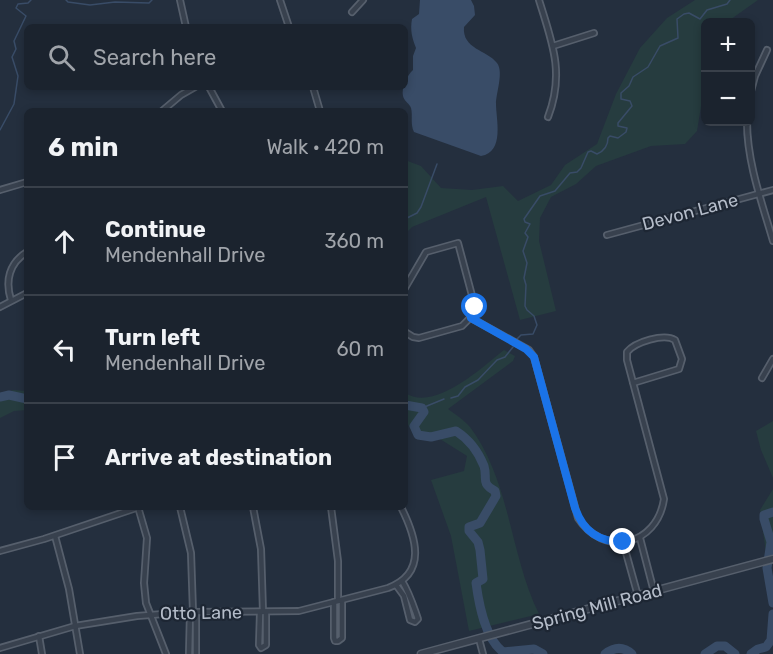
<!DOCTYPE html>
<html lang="en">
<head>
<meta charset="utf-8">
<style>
	:root { --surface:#1b232e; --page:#282f3a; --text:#f1f3f6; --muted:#a0a4aa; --line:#39404a }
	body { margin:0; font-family:Rubik,sans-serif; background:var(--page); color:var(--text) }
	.controls { position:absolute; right:18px; top:18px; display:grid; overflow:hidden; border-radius:9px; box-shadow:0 3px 9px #0003 }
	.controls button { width:54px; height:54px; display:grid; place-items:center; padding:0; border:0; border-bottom:2px solid var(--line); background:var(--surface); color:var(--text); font:30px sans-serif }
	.stop { position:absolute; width:18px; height:18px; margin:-14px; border:4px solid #1a73e8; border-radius:50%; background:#fff }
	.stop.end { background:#1a73e8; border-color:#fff; box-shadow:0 2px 6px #0008 }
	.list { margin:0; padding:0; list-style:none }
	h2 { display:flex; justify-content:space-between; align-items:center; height:78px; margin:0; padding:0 24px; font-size:26px }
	h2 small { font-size:20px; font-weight:400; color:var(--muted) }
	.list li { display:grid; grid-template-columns:39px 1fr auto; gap:18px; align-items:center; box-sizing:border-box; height:108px; padding:0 24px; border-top:2px solid var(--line) }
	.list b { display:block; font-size:22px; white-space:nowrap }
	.list p { margin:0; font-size:20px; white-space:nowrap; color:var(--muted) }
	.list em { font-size:20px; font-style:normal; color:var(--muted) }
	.icon { flex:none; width:33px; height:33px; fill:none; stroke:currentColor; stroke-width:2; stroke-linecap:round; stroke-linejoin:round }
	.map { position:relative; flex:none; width:773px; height:654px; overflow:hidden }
	.search { position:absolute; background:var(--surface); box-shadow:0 3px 9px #0003; left:24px; top:24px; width:384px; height:66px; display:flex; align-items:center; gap:15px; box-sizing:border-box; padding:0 21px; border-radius:9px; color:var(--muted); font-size:22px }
	.panel { position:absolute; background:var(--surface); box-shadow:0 3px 9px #0003; left:24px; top:108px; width:384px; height:402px; border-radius:9px }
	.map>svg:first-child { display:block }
	.green { fill:#263c3f }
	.water { fill:#394c67 }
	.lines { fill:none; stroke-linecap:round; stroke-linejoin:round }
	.stream { stroke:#394c67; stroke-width:1.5 }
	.river { stroke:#394c67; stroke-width:9 }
	.minor-casing { stroke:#565f6c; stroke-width:8 }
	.tertiary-casing { stroke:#565f6c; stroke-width:9 }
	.minor { stroke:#38414e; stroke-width:4.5 }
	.tertiary { stroke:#38414e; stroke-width:6 }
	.route { stroke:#1a73e8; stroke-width:8 }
	.labels { text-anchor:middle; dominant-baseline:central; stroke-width:4.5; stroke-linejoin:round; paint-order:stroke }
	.street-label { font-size:18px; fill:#b4bcc9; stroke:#1d2633 }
</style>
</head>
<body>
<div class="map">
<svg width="773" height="654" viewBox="0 0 773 654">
	<rect width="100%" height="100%" fill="#242f3e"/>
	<!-- green -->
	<g class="green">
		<polygon points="695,0 758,0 727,22 706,22 705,82 697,131 685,144 651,146 596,166 576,184 551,197 540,218 539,241 556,311 520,320 486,197 412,227 405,234 405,160 421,166 441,188 472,190 503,186 518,201 551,185 565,165 597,144 616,94 640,48 667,18"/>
		<path d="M504,350L515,356L513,361L448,409C455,414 464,420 470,427C510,480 510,555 539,614L469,631L451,536L431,480L464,471L467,456L440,439L415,437L405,419V393C435,412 481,368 504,350Z"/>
		<polygon points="13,390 27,391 27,410 14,411 0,418 0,396"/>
		<polygon points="773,421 773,478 761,450 756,431"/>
		<polygon points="773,489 773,551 766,553 760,510"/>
	</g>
	<!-- water -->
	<path class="water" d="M420,0H471L474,6L475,15L464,27C462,49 487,50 497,63C504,72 496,93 496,104C496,119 505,152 481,156L414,132C410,124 413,115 411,108C410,104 404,101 403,96C401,89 407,75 413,70V56L416,48C412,38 410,30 412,19L419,14Z"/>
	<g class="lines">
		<!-- stream -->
		<g class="stream">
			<polyline points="66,0 68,2 90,5 115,2 149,3 152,0"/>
			<polyline points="0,130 14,104 18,76 12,57 16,49 14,41 26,16 16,8 18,4 28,3 31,0"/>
			<polyline points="405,219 417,213 421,207 437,164"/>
			<path d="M517,339L521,335L533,334L537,325L534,316L527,310L525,306L526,285L524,278L527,263L523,251L528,237L525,233L530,224L525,222L524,219L540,196L555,191L570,173L577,172L581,168L588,152L591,151L597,154C604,151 608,146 608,138L610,136L618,138L626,132L627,128L618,126V123L632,106L630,101L621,99V93L629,86L633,77L648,67L660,46L678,38L677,19L684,14L689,13L700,19L707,10L727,4L730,0"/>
			<polyline points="451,398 458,396 465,387 478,380 497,360 505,357 513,347"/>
			<polyline points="422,408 444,399"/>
		</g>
		<!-- river -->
		<g class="river">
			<polyline points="0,397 9,395 27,399"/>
			<path d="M405,405L422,408L424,412L414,426L418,435L431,437L456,431C470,440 478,451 484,466C488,479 480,483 495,491L496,496L480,523L469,527V531L478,542L480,550L483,579L476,583C479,605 485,638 503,652L534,649L543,654"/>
			<polyline points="773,512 764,515 764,519 771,542 767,568 773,603"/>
			<path d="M605,654C614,647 623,646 632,654"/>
			<polyline points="705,654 717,646 725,646 735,654"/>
			<polyline points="751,654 758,649 766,647 771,640 773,614"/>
		</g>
		<!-- minor casing -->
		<g class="minor-casing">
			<g id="minor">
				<polyline points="180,0 186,27"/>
				<polyline points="280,0 289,27"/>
				<path d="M539,0C552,42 565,73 548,117"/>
				<polyline points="352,12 363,0"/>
				<polyline points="553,46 594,33"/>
				<polyline points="209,87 222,111"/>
				<polyline points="313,87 320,111"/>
				<polyline points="750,95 755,76 767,50"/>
				<polyline points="162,111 181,95 195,87"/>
				<path d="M747,122C747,162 762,203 773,241"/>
				<polyline points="0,190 27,182"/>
				<polyline points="607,235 773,190"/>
				<polyline points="405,288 426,252 458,243 474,303 474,314 462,326 419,338 413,337 405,332"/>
				<path d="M11,300C5,281 9,263 27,252"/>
				<polyline points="0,307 27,293"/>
				<path d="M471,318L529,350L534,357L578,518C604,558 657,546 664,499L627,360V352C635,342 664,333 675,340L682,359L679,369L633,383"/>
				<polyline points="762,378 773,359"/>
				<polyline points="138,507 147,538 144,583 146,603 166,654"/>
				<polyline points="180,507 191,553 193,612"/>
				<polyline points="253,507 261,549 263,612"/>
				<polyline points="331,507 338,561 338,601"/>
				<polyline points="55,536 69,589 80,654"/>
				<polyline points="640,538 654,592"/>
				<polyline points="623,542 638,596"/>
				<polyline points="0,551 44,539 139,507"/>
				<path d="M396,585L404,596L410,620L415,622L418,619C413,605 410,594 402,581"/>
				<polyline points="334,602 334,638 335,641 338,641 342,638 342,600"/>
				<polyline points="260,612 259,645 261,648 266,645 266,612"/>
				<polyline points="39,636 42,654"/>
				<polyline points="479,639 483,654"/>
				<path d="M0,648L75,626L137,616L190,612L299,611L388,588C428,573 416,537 401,507"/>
				<polyline points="189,654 190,612"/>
				<polyline points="196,654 196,612"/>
			</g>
		</g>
		<!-- tertiary casing -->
		<g class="tertiary-casing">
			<polyline id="tertiary" points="421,654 773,559"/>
		</g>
		<!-- minor -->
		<use href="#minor" class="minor"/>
		<!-- tertiary -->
		<use href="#tertiary" class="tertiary"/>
	</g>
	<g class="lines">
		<!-- route -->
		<path class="route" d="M475,307L471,318L526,349L534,357L575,508C583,531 598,542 623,542"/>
	</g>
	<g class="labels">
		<!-- street labels -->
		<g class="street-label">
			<text transform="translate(690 212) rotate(-15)">Devon Lane</text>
			<text transform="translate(597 607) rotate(-15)">Spring Mill Road</text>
			<text transform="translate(201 613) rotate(-1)">Otto Lane</text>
		</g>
	</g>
</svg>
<div class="controls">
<button>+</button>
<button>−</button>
</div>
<div class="stop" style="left:475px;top:307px"></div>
<div class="stop end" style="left:623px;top:542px"></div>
<div class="search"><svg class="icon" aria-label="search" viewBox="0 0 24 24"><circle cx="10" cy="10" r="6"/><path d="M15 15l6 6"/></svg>Search here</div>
<section class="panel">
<h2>6 min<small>Walk · 420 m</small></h2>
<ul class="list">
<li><svg class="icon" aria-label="ahead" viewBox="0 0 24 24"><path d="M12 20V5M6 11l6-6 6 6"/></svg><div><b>Continue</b><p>Mendenhall Drive</p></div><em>360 m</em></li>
<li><svg class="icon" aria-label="left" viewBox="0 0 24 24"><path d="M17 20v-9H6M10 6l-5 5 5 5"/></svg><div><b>Turn left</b><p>Mendenhall Drive</p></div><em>60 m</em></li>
<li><svg class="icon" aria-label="arrive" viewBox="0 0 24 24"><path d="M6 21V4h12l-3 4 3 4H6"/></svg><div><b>Arrive at destination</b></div></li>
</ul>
</section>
</div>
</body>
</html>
